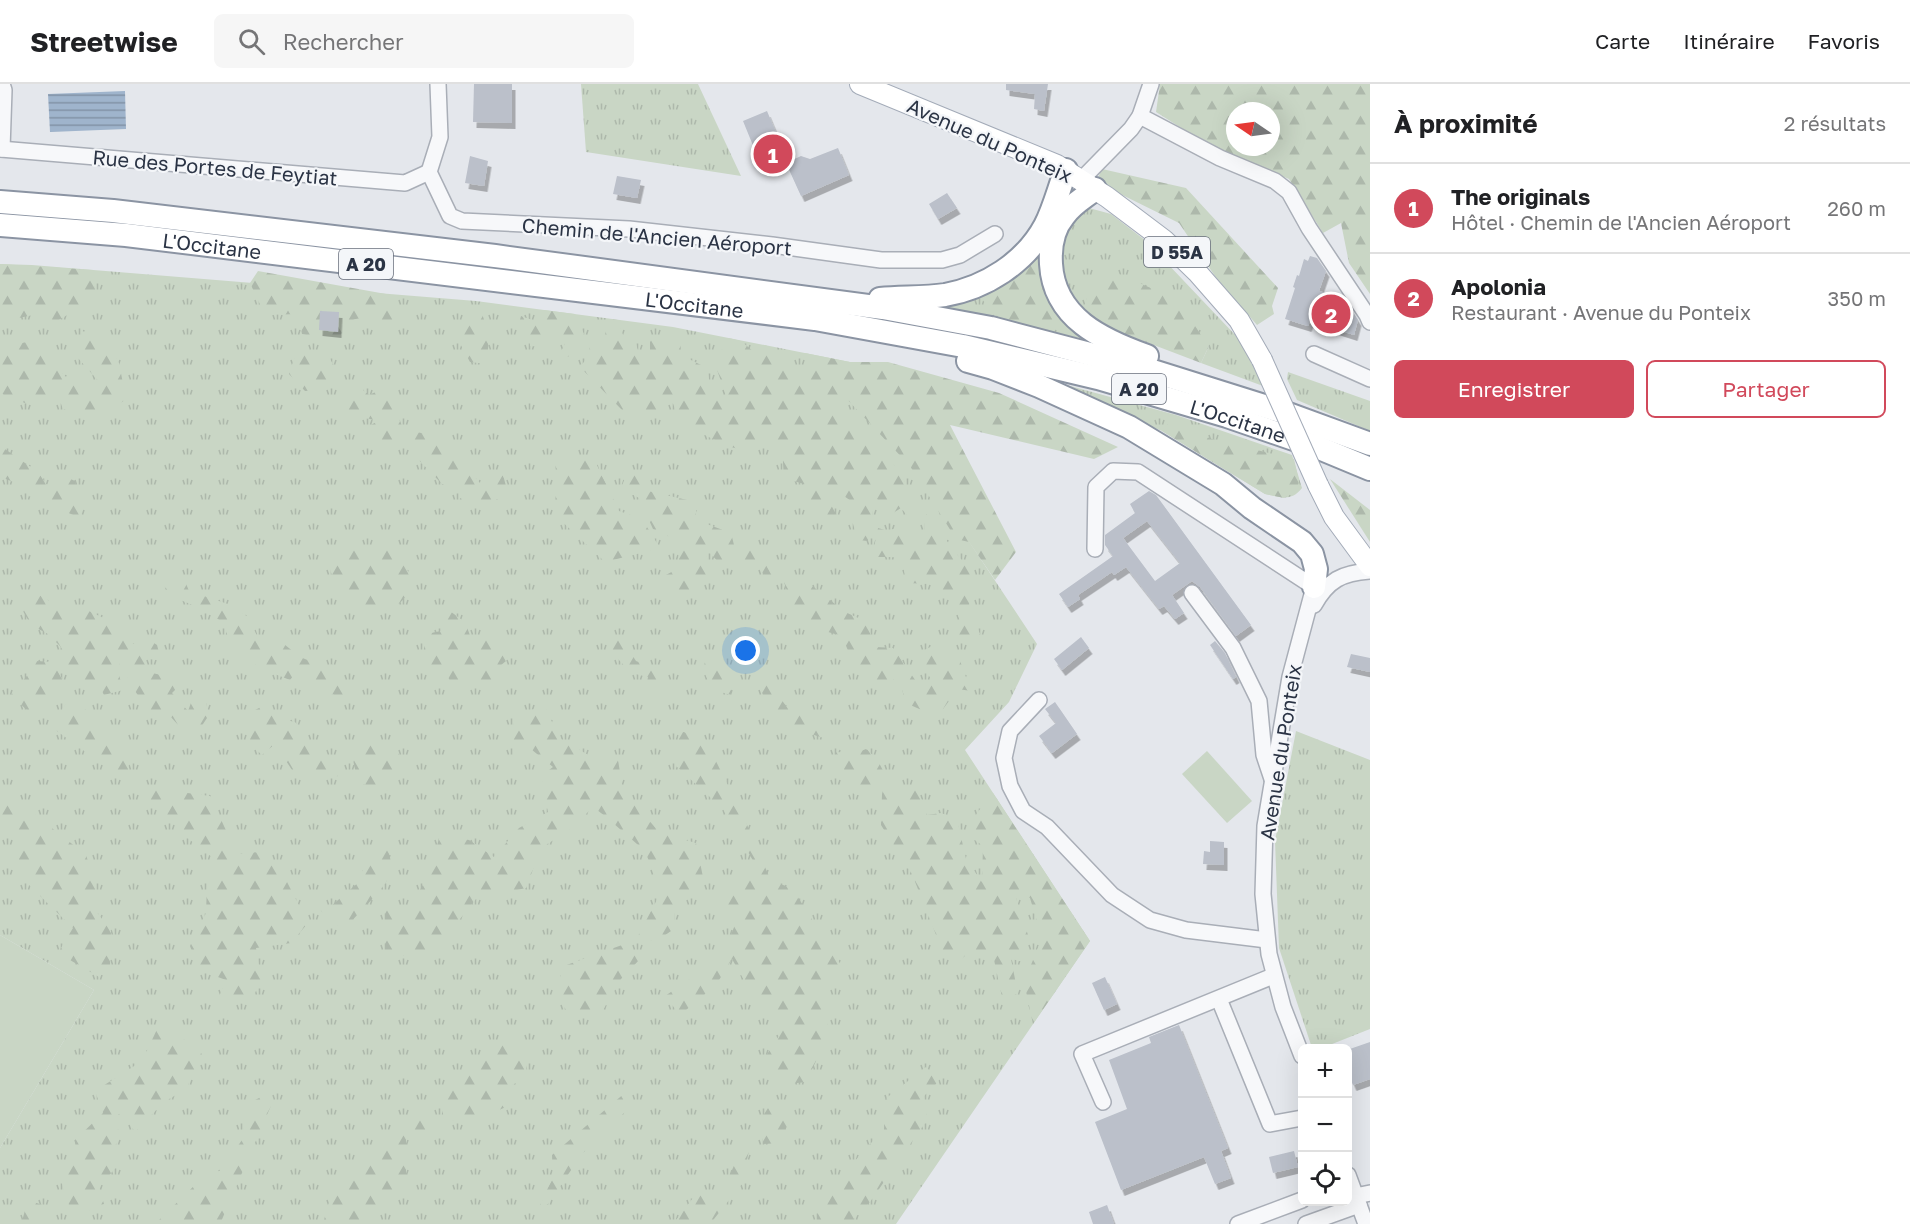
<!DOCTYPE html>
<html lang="fr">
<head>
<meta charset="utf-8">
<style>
	:root { --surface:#fff; --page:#f6f6f6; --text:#202124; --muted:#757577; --line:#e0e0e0; --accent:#d1495b }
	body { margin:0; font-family:"Golos Text",sans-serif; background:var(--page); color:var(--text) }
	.controls { position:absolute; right:18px; bottom:18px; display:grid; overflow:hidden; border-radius:9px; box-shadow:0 6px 24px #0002 }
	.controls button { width:54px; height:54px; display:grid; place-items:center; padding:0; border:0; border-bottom:2px solid var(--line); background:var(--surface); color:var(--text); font:30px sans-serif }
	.compass { position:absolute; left:1226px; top:18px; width:54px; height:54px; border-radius:50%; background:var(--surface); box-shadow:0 6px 24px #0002; rotate:283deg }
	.you { position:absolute; left:746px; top:567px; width:21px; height:21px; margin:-15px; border:4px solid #fff; border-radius:50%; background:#1a73e8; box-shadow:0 0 0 9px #1a73e833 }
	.badge { display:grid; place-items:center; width:39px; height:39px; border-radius:50%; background:var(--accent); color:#fff; font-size:20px; font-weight:700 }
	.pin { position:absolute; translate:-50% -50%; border:3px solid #fff; box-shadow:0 2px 6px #0006 }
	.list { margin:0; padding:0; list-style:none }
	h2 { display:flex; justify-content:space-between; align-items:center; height:78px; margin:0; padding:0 24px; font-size:26px }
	h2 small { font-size:20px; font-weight:400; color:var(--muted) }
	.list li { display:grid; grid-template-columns:39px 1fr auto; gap:18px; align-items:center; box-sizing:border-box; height:90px; padding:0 24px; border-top:2px solid var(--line) }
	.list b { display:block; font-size:22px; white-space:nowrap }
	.list p { margin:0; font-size:20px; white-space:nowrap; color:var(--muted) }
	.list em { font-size:20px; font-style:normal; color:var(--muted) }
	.actions { display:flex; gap:12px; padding:18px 24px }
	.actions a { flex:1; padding:14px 0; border:2px solid var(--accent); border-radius:9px; text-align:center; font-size:21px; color:var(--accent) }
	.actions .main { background:var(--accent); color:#fff }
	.icon { flex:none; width:33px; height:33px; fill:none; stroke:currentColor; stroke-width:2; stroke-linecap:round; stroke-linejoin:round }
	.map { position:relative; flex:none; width:1370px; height:1140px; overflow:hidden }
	header { display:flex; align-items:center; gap:36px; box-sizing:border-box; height:84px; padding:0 30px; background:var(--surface); border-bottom:2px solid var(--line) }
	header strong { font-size:28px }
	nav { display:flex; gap:33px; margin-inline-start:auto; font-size:21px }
	.search { width:420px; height:54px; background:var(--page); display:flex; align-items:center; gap:15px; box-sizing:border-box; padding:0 21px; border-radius:9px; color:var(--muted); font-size:22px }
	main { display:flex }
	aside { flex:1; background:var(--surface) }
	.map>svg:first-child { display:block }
	.grass { fill:url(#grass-tufts) }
	.forest { fill:url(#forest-firs); fill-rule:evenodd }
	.garden { fill:#c9d6c5 }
	.water { fill:url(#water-rules) }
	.building { fill:#bbc0ca; fill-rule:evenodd; filter:url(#shadow) }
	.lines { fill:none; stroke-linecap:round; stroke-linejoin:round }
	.minor-casing { stroke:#a9aeb7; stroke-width:18 }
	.major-casing { stroke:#a3abb8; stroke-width:22 }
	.highway-casing { stroke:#8b94a3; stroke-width:26 }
	.minor { stroke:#f7f8fa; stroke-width:15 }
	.major { stroke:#fff; stroke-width:20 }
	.highway { stroke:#fff; stroke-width:22 }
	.major-bridge-casing { stroke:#a3abb8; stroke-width:22; stroke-linecap:butt }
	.major-bridge { stroke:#fff; stroke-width:20 }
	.labels { text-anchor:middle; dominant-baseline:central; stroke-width:4.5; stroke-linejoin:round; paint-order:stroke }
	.shield { fill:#f4f6f9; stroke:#676e7b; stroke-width:1.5 }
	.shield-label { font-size:18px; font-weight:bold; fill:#2b3445 }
	.street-label { font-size:20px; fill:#2b3445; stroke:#f4f6f9 }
</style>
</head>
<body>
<header>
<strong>Streetwise</strong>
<div class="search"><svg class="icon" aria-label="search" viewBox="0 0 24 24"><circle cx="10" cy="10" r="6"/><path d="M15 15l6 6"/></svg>Rechercher</div>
<nav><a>Carte</a><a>Itinéraire</a><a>Favoris</a></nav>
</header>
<main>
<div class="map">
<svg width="1370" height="1140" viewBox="0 0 1370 1140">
	<defs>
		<pattern id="grass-tufts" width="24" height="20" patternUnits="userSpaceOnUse" patternTransform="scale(1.5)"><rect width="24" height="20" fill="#c9d6c5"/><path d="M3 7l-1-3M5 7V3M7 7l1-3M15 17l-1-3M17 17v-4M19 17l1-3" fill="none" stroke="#adb8ab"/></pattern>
		<pattern id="forest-firs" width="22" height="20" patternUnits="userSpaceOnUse" patternTransform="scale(1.5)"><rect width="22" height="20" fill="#c9d6c5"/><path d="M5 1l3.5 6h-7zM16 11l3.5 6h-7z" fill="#adb8ab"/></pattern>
		<pattern id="water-rules" width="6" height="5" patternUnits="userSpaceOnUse" patternTransform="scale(1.5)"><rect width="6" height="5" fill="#9fb4cc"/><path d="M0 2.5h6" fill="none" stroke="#8293a7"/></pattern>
		<filter id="shadow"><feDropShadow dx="3.5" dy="6" stdDeviation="0" flood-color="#0004"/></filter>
	</defs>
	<rect width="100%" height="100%" fill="#e4e7ec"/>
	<!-- grass -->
	<g class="grass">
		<polygon points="581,0 698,0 741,92 586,68"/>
		<polygon points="1089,124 1111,130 1146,157 1239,255 1263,302 1201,279 1209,262 1083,227 1063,208 1061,144 1072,128"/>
		<polygon points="1045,152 1042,191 1096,258 924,218 978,211"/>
		<polygon points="0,180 32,181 476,217 673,243 850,278 1037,560 1009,618 965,666 1090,857 896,1140 0,1140 0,1064 94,906 0,851"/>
		<polygon points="1288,288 1370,317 1370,347 1297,316 1287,295"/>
		<path d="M1030,291L1176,331L1292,371L1302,404C1291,418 1281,413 1265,410L1162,347Z"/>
		<polygon points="1296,647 1370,676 1370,945 1322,964 1312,964 1279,864 1275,757"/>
	</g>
	<!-- forest -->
	<g class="forest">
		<path d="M1160,0H1370V210L1349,179L1341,139L1323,149L1289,95L1205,59L1156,28ZM1235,27H1271V63H1235Z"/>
		<polygon points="1102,85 1186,104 1278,204 1272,222 1274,230 1257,241 1217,195 1179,139 1096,98"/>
		<polygon points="1026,178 1042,191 1064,233 1053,248 1001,236 978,211"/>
		<polygon points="0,180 93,186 96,214 57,237 33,231 0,238"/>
		<path d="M258,187L386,210L400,230L388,247L375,244L372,234C346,234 349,236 337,258L302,250L298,230L265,231L250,199Z"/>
		<polygon points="1114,188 1176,215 1209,262 1201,279 1096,239 1083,227 1090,202"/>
		<polygon points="466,225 481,227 489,250 487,280 470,278 456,252 464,234"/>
		<polygon points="544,226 575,230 584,250 568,273 559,271 565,260 549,253 545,263 530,262 529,249 518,243 521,232 535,237"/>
		<path d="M608,235L618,236L623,251L634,253L639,270H650V250L658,260L680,250L681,271L707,284L712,312L726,311L712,272L723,265L729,254L741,257L754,268L766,261L793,295L809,289L805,269L850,278H888L999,309L1118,363L1094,375L950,341L1016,468L995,496L969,458L956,455L910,382L844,312L836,329L899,385L910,409L908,419L917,431L912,437L901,424L893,429L869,408L864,416L874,420L868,457L858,456L849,427L851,417L837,407L831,421L842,441L835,446L806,415L807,401L784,394L782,363L771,356C763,358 752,364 743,365C728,366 698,345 681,341L671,314L660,315L656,333L623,327L580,283L590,270L589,258L604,257Z"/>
		<polygon points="82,247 106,254 119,279 126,315 99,336 63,325 58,312 25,319 0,309 0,250 7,262 42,255 64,292 102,301 77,273"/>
		<polygon points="296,269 330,275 343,297 322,306 305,307 289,290"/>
		<polygon points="356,300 369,311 380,306 396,314 400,338 405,348 395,361 376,360 362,346 378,337 362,333 346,341 340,326 339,314 352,312"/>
		<polygon points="1169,339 1212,355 1294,375 1299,397 1297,406 1284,414 1265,410 1162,347"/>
		<polygon points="417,348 441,354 480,399 495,389 503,391 506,402 498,415 477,422 460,414 459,403 442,400 410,367"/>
		<path d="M0,357L2,363L38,388L47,401L57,389L75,397L82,421L81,434C62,427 50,421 41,403L30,413L23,402L1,393L2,375L0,374Z"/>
		<polygon points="594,375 619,427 642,435 660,464 605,478 554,430 557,398 555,378"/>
		<polygon points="629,384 648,407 696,418 696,436 731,449 736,469 757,465 772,492 770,499 756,479 719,479 705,463 711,493 690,513 668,506 664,492 679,484 678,457 653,445 639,414 621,404"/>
		<polygon points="1330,395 1370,426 1370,458"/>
		<polygon points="924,427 973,491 969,522 980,550 968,559 964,554 957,558 953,548 961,538 951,516 937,509 932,500 906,499 903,480 893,473 872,473 878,444 888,447 904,441 925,460"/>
		<path d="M351,464L388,465L402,472C405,480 411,492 410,500C408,522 384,528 367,532L335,502L328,478Z"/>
		<polygon points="180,485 189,507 231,521 248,533 258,554 274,552 300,573 310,577 309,566 328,586 332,580 351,606 343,623 333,610 325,615 321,609 314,608 301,582 290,596 262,585 232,565 223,538 195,522 178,515 160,499 177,499"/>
		<polygon points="806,497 845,528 865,537 876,563 893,564 920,603 932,596 914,572 932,562 942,572 959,574 971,607 958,605 937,633 906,619 898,592 880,606 856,586 842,552 797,539 784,498"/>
		<polygon points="36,509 65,526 89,527 120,542 133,560 145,553 157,561 161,576 145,575 148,588 161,591 170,582 184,590 180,601 172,609 188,627 195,608 206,619 209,631 201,643 180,643 170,632 155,636 135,607 120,579 118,587 123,606 104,611 99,601 73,593 60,572 61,563 48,550 31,541 20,522"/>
		<polygon points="447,525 465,538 475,565 481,557 481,545 501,558 506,577 500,582 501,594 493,611 485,604 470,583 455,607 446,589 433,588 421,551 441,547"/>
		<polygon points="621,554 636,577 667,589 660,612 644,616 648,593 631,589 607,563"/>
		<polygon points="707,570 716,582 723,575 728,582 722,597 731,605 731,611 713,606 703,586"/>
		<path d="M36,577L53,578L65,600L49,621L31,630L11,611C19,600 31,590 36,577Z"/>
		<polygon points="766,597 792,629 805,618 816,642 842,648 836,658 786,642 755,599"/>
		<polygon points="68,617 88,627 129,672 128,699 50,642"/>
		<polygon points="267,620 277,634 295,638 309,655 308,661 324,665 330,675 339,677 343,682 338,692 313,698 307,689 292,686 275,660 262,671 250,660 251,628"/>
		<polygon points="545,622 559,654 597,676 618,676 623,707 660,749 696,759 704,798 675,819 674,845 655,858 638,852 661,808 645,767 605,732 593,723 571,745 541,764 526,804 476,815 432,870 385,873 385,823 407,827 429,791 440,751 469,756 494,773 519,744 548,728 541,692 553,683 526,661 513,675 514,631"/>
		<polygon points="679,647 704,653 745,736 771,797 792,804 841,881 822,910 829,950 806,998 779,1001 759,983 780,950 768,918 748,903 732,875 716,901 680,931 665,912 721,874 735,841 716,818 755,780 723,725 676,682"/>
		<polygon points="373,655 395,664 404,678 401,692 389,707 358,699 352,671"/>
		<polygon points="866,665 877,675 892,704 914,703 925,721 927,731 941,729 957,735 966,775 982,798 983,762 968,751 977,729 993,709 1090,857 1033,940 1024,898 1042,854 1030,814 1014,808 1029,854 1024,878 1011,875 1018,910 1002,913 993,871 973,865 959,877 942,866 912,790 881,741 882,710 884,703 872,714 854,710 848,693 835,668 856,669"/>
		<polygon points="0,703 86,771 96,802 90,819 111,847 110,883 99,893 58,869 73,844 26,798 9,744 0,738"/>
		<polygon points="150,704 210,712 237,770 260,768 287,798 308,839 291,859 256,864 261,895 250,921 218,915 226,896 199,886 190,862 206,829 207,801 217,777 190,756 148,713"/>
		<polygon points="370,761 388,764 393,788 378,809 343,846 312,819 330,823 359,798"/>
		<polygon points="622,861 640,875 621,895 603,926 570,932 559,915 561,883"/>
		<polygon points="161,937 202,970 186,1005 164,1018 135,1048 122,1029 110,1034 122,1051 111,1068 116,1083 99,1104 104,1120 73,1134 56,1081 77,1072 75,1056 103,1029 95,1007 142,977"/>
		<polygon points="483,959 525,960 527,994 505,1004 513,1020 478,1035 444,1037 441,1014 457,989 487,976"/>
		<polygon points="926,983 939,997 924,1012 927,1036 870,1118 849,1140 818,1140 818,1129 861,1069 884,1046 885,1015"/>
		<polygon points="626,1008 633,1020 582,1070 548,1120 538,1125 553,1093 552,1071"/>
		<polygon points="265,1011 273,1017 220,1140 155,1140 199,1097 221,1086 242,1056 247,1020"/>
		<polygon points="770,1021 792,1027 781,1059 763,1060 761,1035"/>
		<polygon points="418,1024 431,1047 406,1056 406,1101 360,1140 318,1140 324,1136 331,1111"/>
		<polygon points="741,1066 749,1067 741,1101 714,1135 706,1140 673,1140 696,1110 723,1106"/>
		<polygon points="28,1116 51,1124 49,1140 18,1140 22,1137"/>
	</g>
	<!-- garden -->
	<g class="garden">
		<polygon points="1207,667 1252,717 1227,739 1182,690"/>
		<polygon points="0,851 94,906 0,1064"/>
	</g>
	<!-- water -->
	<polygon class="water" points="125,7 126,45 50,48 48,10"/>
	<!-- building -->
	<g class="building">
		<polygon points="474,0 512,0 512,39 473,38"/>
		<polygon points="1006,0 1048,0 1044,27 1034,25 1035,10 1006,6"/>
		<polygon points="767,27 782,63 788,61 793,74 763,86 743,37"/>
		<polygon points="838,64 849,91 801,112 786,79 801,72 810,75"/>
		<polygon points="470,72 488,77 484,102 465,99"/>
		<polygon points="617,92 641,96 637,114 613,110"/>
		<polygon points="947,109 957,124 938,135 929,120"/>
		<polygon points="1310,172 1317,174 1326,187 1319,207 1345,215 1343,225 1353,228 1358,236 1354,251 1310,237 1308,242 1285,235 1295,204 1293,203 1297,191 1299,192 1304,175 1308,177"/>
		<polygon points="320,227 339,228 338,248 319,246"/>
		<path d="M1149,407L1156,411L1251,541L1236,552L1200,503L1192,497L1172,511L1184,529L1175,535L1164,522L1159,525L1126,483L1114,491L1112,488L1078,511L1080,515L1068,523L1059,510L1113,472L1105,461V451L1135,429L1130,420ZM1147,437L1180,479L1155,497L1123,454Z"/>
		<polygon points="1081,553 1089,564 1062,586 1054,575"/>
		<polygon points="1215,557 1225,569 1236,593 1233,595 1210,561"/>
		<polygon points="1351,570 1370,574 1370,588 1347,583"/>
		<polygon points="1055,618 1077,650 1052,669 1039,652 1056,639 1045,625"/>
		<polygon points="1210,757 1224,758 1224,781 1203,780 1204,767 1210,768"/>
		<polygon points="1105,893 1117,920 1104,926 1092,899"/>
		<polygon points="1179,941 1228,1064 1221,1067 1231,1094 1215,1100 1204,1073 1121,1106 1095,1038 1127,1025 1109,976 1151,959 1149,953"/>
		<polygon points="1370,958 1370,995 1353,1001 1347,987 1347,966"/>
		<polygon points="1294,1067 1298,1083 1273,1089 1269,1073"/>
		<polygon points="1107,1121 1114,1140 1093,1140 1089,1128"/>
	</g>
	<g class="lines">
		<!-- minor casing -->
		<g class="minor-casing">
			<g id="minor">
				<polyline points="438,0 440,53 429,88 450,132 462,137 629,145 772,161 881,176 942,176 960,171 995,150"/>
				<polyline points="1140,32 1220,74 1275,97 1289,108 1309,144 1367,231 1370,238"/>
				<polyline points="0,65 405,99 429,88"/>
				<polyline points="2,65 4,6 2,0"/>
				<polyline points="1081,96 1131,45 1140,32 1151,0"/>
				<polyline points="1314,270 1370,295"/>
				<polyline points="1095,465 1096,403 1113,387 1138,388 1314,503 1290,593 1265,742 1263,810 1269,870 1283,923 1302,972"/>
				<polyline points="1192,509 1233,564 1259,617 1264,671 1272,695"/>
				<path d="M1314,521C1328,496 1342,489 1370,487"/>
				<polyline points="1039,616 1010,647 1004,674 1010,702 1023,727 1047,743 1112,811 1150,836 1186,846 1267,856"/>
				<polyline points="1219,915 1270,1040 1302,1034"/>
				<polyline points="1103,1018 1082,970 1273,892"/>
				<polyline points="1348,1091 1366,1140"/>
				<polyline points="1355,1112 1370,1109"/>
				<polyline points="1238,1140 1302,1116"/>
				<polyline points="1306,1140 1359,1121"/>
			</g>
		</g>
		<!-- major casing -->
		<g class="major-casing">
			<g id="major">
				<polyline points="860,0 1057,81 1107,113 1164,156 1197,188 1239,236 1262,276"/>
				<polyline points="1318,401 1334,433 1370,482"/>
			</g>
		</g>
		<!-- highway casing -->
		<g class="highway-casing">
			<g id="highway">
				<path d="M1095,105C1084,114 1072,120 1064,132C1053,145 1050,163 1051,180C1054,234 1102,256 1147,272"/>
				<polyline points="0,118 113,127 495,172 883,224 991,244 1143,284 1280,327 1370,360"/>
				<path id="s1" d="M0,141L126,151L815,235L963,262L1098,294L1227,332L1317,363L1370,385"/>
				<path d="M880,215C901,213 924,214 945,211C985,204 1025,179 1045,142C1054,125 1059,104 1066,86"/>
				<polyline points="968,277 993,284 1039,302 1129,343 1223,400 1252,424 1302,458 1312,470 1316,485 1314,503"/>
			</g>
		</g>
		<!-- minor -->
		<use href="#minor" class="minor"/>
		<!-- major -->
		<use href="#major" class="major"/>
		<!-- highway -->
		<use href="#highway" class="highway"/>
		<!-- major-bridge casing -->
		<g class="major-bridge-casing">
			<polyline id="major-bridge" points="1262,276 1318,401"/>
		</g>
		<!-- major-bridge -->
		<use href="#major-bridge" class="major-bridge"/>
	</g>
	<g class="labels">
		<!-- shield labels -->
		<g class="shield">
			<rect x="1144" y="153" width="66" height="30" rx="4.5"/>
			<rect x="339" y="165" width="54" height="30" rx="4.5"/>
			<rect x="1112" y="290" width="54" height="30" rx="4.5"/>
		</g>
		<g class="shield-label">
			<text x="1177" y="168">D 55A</text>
			<text x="366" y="180">A 20</text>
			<text x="1139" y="305">A 20</text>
		</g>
		<!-- street labels -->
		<g class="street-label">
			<text transform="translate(990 56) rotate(24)">Avenue du Ponteix</text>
			<text transform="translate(215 83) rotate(5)">Rue des Portes de Feytiat</text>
			<text transform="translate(657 152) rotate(5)">Chemin de l'Ancien Aéroport</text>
			<text stroke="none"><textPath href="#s1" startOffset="213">L'Occitane</textPath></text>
			<text stroke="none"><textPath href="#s1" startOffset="699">L'Occitane</textPath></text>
			<text stroke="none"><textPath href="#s1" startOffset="1256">L'Occitane</textPath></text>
			<text transform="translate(1280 668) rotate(-81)">Avenue du Ponteix</text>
		</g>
	</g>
</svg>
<div class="controls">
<button>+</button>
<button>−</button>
<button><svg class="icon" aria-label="locate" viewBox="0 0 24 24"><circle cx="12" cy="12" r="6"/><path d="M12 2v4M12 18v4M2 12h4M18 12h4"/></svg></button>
</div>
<svg class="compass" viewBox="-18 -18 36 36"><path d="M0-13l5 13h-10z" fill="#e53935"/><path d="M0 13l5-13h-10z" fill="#757577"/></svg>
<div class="you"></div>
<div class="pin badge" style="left:773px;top:70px">1</div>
<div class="pin badge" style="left:1331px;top:230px">2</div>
</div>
<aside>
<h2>À proximité<small>2 résultats</small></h2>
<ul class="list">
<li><span class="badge">1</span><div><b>The originals</b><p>Hôtel · Chemin de l'Ancien Aéroport</p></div><em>260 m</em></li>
<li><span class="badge">2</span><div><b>Apolonia</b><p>Restaurant · Avenue du Ponteix</p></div><em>350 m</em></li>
</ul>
<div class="actions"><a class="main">Enregistrer</a><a>Partager</a></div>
</aside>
</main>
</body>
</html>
